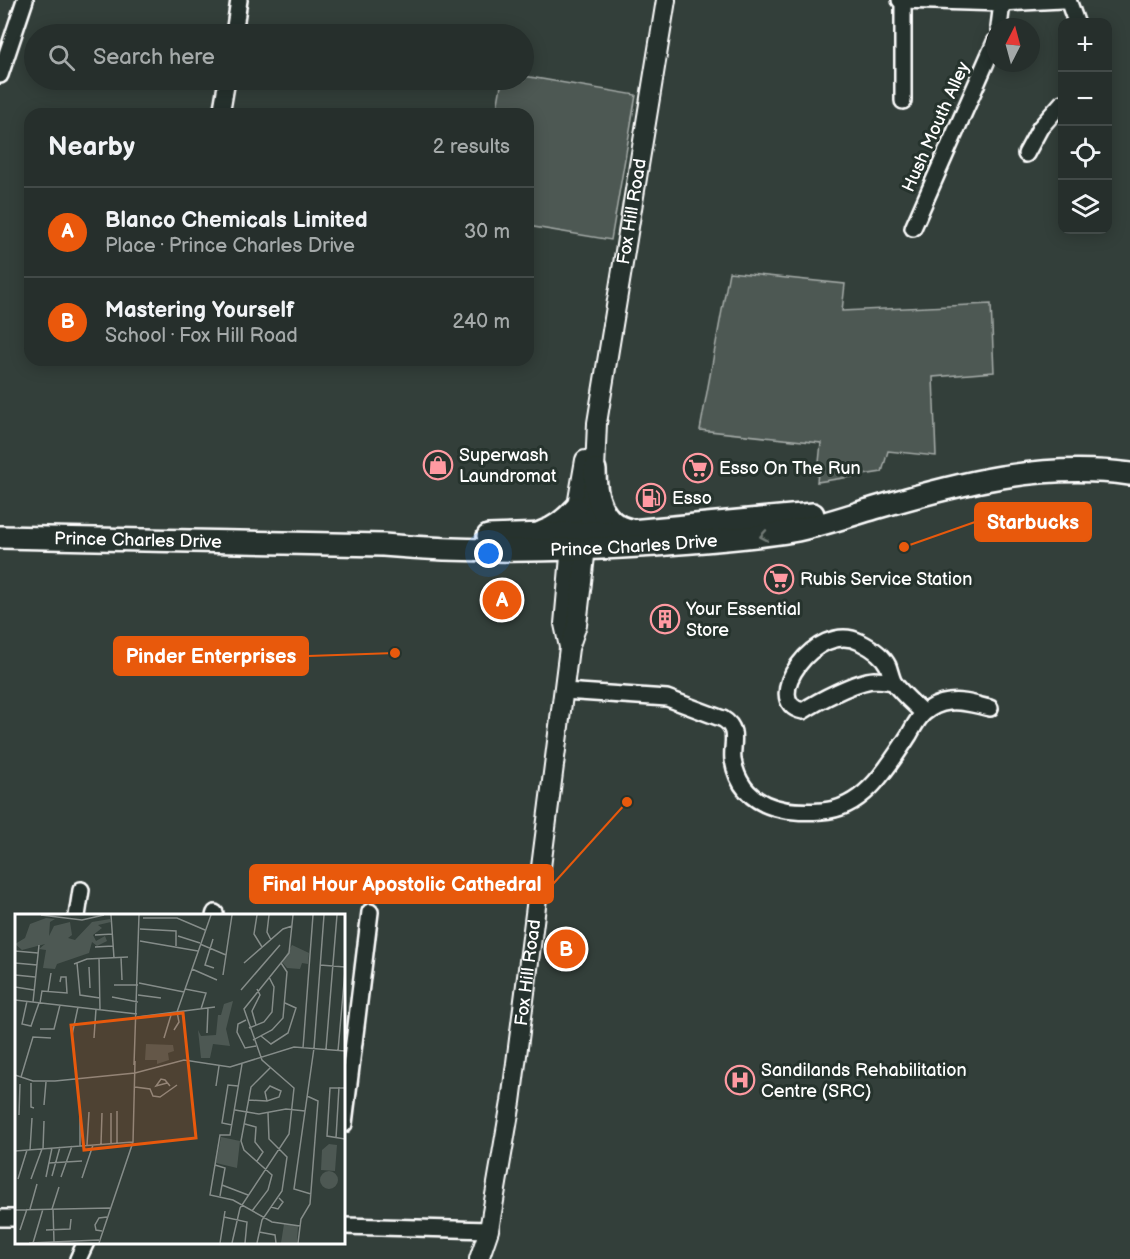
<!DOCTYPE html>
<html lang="en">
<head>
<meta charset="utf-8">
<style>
	:root { --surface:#262f2c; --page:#2e3734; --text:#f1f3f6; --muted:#a4a9a9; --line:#424a48; --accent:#ea580c }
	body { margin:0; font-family:"Balsamiq Sans",sans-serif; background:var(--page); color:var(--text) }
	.controls { position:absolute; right:18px; top:18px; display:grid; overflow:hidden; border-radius:12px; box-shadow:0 3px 15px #0003 }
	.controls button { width:54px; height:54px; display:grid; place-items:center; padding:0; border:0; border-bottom:2px solid var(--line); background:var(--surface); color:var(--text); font:30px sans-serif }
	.compass { position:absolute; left:986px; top:18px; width:54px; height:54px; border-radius:50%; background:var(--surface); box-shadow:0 3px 15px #0003; rotate:6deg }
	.you { position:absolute; left:489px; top:554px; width:21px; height:21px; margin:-15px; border:4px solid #fff; border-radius:50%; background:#1a73e8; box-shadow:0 0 0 9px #1a73e833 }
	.badge { display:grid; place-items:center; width:39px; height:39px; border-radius:50%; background:var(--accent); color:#fff; font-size:20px; font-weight:700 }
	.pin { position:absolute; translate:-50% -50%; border:3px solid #fff; box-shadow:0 2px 6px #0006 }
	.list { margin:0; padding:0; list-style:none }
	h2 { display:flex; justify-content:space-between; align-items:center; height:78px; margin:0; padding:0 24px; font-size:26px }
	h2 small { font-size:20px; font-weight:400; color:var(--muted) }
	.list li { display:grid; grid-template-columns:39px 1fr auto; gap:18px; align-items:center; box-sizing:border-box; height:90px; padding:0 24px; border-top:2px solid var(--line) }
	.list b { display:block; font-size:22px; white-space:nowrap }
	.list p { margin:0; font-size:20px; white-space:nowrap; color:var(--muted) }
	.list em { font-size:20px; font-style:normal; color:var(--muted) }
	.icon { flex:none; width:33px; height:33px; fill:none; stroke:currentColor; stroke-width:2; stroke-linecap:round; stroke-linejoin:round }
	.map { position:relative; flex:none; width:1130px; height:1259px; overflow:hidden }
	.search { position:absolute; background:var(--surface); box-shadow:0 3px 15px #0003; left:24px; top:24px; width:510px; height:66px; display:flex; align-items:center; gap:15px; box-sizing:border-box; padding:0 21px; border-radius:33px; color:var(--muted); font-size:22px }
	.panel { position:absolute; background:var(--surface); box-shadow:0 3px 15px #0003; left:24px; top:108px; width:510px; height:258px; border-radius:18px }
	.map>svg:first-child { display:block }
	.green { fill:#4d5853; stroke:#a6aca9; stroke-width:1.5 }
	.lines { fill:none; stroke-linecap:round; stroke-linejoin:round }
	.minor-casing { stroke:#fff; stroke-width:20 }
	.major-casing { stroke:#fff; stroke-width:22 }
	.highway-casing { stroke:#fff; stroke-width:26 }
	.minor { stroke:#26332d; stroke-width:15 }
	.major { stroke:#26332d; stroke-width:18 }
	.highway { stroke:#26332d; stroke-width:21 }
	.oneway { stroke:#727a76 }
	.labels { text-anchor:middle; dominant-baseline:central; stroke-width:6; stroke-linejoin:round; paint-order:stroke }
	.street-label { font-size:18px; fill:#fff; stroke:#26332d }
	.poi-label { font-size:18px; fill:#fff; stroke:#26332d; text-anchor:start }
	.inset-road { fill:none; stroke:#858c89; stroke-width:1.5 }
	.view { fill:#e8590c; fill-opacity:0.15; stroke:#e8590c; stroke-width:3 }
	.inset-edge { fill:none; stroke:#fff; stroke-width:3 }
	.leader { fill:none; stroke:#e8590c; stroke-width:2 }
	.callout-dot { fill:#e8590c; stroke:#26332d; stroke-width:2 }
	.callout { fill:#e8590c; stroke:#e8590c; stroke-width:2 }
	.callout-label { font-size:20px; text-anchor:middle; font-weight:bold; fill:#fff }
</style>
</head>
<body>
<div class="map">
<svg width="1130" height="1259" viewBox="0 0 1130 1259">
	<rect width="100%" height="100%" fill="#333f3a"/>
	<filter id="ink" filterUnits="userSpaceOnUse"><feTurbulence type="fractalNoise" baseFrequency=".0167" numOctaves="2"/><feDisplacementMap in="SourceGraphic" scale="12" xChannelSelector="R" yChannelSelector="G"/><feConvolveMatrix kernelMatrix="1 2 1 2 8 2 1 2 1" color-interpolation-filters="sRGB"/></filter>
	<g filter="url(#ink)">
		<!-- green -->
		<g class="green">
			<polygon points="524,76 636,95 611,240 528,226 528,114 496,114 502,80 524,80"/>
			<polygon points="729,272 845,284 842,311 991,304 994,372 933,377 936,456 888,451 882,472 817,482 821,443 700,430"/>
		</g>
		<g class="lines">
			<!-- minor casing -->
			<g class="minor-casing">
				<g id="minor">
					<polyline points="900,0 1002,3 1062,0"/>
					<polyline points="1068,0 1076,22"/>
					<polyline points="999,27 1002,3"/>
					<polyline points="234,34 239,0"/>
					<polyline points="0,75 25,0"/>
					<polyline points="903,101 903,0"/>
					<polyline points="221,114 227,80"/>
					<polyline points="1026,154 1040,128 1062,103"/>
					<polyline points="913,228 995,42"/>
					<path d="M893,682C887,681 880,680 874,680C856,681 818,701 803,711C759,703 816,619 860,642C870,647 883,655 888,666C890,671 891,678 894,683C902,694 914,704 923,713"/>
					<path d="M564,691L667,698L723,719C740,729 731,745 733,760C741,807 782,814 822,811C864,809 888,767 909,735C913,728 918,718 924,713C931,707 940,703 949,702C963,700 976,705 990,708"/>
					<polyline points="77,916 81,890"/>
					<polyline points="214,916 215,913"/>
					<polyline points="344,1124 370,912"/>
					<polyline points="0,1218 16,1218"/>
					<polyline points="344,1226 489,1230"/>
					<polyline points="78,1259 86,1242"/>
				</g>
			</g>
			<!-- major casing -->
			<g class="major-casing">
				<g id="major">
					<polyline points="569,647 564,624 572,534 585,460"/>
					<path id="s1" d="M479,1259L489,1230L511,1102L569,648L577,625L595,470L597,423L666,0"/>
				</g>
			</g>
			<!-- highway casing -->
			<g class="highway-casing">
				<g id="highway">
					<path d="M595,470C595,495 601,525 631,530"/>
					<path d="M542,532C556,528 566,519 576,508"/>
					<polyline points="488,536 631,531 813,514"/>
					<path id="s2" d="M0,537L383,545C474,553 565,551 656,545C702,541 747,539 792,531C820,526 848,516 875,508C961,483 1040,462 1130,474"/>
				</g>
			</g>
			<!-- minor -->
			<use href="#minor" class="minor"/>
			<!-- major -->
			<use href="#major" class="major"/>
			<!-- highway -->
			<use href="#highway" class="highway"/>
		</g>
		<!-- one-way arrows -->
		<defs><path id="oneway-chevron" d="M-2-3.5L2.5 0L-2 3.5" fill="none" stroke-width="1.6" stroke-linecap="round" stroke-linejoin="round" transform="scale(1.5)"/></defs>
		<use class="oneway" href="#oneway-chevron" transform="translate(764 536) rotate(170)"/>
	</g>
	<!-- icons -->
	<defs>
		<g id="shop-ring" transform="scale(1.5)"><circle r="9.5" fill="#26332d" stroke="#ff9aa2" stroke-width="1.5"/><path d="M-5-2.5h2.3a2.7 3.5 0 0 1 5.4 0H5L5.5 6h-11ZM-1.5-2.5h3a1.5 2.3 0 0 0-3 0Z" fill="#ff9aa2"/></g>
		<g id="supermarket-ring" transform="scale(1.5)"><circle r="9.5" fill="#26332d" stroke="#ff9aa2" stroke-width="1.5"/><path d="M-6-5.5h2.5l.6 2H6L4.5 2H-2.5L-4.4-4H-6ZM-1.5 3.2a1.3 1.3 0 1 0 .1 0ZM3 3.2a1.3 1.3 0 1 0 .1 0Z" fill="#ff9aa2"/></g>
		<g id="fuel-ring" transform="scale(1.5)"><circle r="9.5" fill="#26332d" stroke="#ff9aa2" stroke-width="1.5"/><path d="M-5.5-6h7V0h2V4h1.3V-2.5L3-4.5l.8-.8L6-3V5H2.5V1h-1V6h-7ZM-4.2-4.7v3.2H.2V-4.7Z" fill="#ff9aa2"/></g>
		<g id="building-ring" transform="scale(1.5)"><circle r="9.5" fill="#26332d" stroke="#ff9aa2" stroke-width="1.5"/><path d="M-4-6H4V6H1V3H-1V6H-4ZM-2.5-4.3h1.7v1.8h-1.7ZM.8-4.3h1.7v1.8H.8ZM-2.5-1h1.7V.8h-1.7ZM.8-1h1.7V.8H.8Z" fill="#ff9aa2"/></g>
		<g id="hospital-ring" transform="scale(1.5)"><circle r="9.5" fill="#26332d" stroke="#ff9aa2" stroke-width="1.5"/><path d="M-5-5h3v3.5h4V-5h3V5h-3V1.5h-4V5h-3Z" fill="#ff9aa2"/></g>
	</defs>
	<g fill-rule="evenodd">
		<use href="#shop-ring" x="438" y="465"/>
		<use href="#supermarket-ring" x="698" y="468"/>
		<use href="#fuel-ring" x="651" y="498"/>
		<use href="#supermarket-ring" x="779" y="579"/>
		<use href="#building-ring" x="665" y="619"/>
		<use href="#hospital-ring" x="740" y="1080"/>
	</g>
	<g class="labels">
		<!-- street labels -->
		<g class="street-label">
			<text transform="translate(936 127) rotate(-66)">Hush Mouth Alley</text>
			<text stroke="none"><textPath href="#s1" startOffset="1060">Fox Hill Road</textPath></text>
			<text stroke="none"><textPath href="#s2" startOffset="138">Prince Charles Drive</textPath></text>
			<text stroke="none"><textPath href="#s2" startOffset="634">Prince Charles Drive</textPath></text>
			<text stroke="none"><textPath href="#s1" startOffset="291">Fox Hill Road</textPath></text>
		</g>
		<!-- poi labels -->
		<g class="poi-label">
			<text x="459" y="455">Superwash<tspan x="459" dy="21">Laundromat</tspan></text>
			<text x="719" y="468">Esso On The Run</text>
			<text x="672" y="498">Esso</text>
			<text x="800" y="579">Rubis Service Station</text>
			<text x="686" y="609">Your Essential<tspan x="686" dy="21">Store</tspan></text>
			<text x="761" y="1070">Sandilands Rehabilitation<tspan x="761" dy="21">Centre (SRC)</tspan></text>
		</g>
	</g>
	<!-- overview -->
	<g transform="translate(15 914)">
		<rect width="330" height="330" fill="#333f3a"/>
		<path d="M31,4L40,5L35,8L34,22L39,12L55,8L57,21L53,24L60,26L77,8L95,5L96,8L83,11L87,14L78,21L81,27L90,22L92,27L82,32L77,28L74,39L42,50L40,55L28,54L31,36L24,35L30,30L7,36L0,30L10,24L15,10ZM277,31L294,39L293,50L287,49L285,55L272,54L267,48ZM218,87L211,115L215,132L198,130L195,144H186L183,116L186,122L201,121L203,101H206L209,90ZM131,130L158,131L159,137L153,139L154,146L142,150V146H130ZM206,223L225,227L222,254L201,249ZM314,230L322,231L320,257L306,256L307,236ZM305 266a9 9 0 1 1 18 0a9 9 0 1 1-18 0ZM269,310L283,312L282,329H266Z" fill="#4d5853"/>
		<path class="inset-road" d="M26,1L67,6L89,1M96,1L99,44M242,1L239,20L247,33M254,1L252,18L256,26M128,4H162L190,16M125,15L161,17V32M80,21L98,20M163,22L185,29M198,25L190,51L199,54M125,27L183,37M185,30L211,41M80,33L98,32M0,37L23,39M106,43L107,66M84,44L85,96M0,49L22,51M62,49L65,81L85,84M229,49L268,15L277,12M59,50L72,45L113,43M305,51L330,53M74,53L75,74M177,55L202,66M0,61L20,63M208,61L217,1M124,69L169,78M99,71H123M0,73L19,76M170,75L191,79L186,95M226,76L265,31M33,78L36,59M123,81L146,84M97,83L123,88M0,86L122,100M12,87L7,110L16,112L24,89M18,88L24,31M25,89L27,77L52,79L51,63H46L45,68M122,103L200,93M231,106L223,110L222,118L230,134L241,132M241,111L237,97L245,81L242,75M234,114L249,108L257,98L259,73L254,63M25,115H39L45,91M159,116L164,108L162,98L196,1M192,119L193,94M57,121L63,93M246,122L256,130L273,119L281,94L270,89M79,124L81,95M149,124L156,101M238,126L257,116L268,104L272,58L266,49M288,134L298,1M311,135L322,1M323,137L330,57M227,150L215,221H205L195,281L218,286L257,308L285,312M119,151L124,1M0,161L18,167H40L120,159L169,146L215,153L279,133L330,137M6,163L18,123L36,124M16,169V193L19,194M152,169L141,172L146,165L150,166L155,172M201,172L204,152M120,173L135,175L138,182L145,183L162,171M330,174H315L312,222L330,225M234,186L252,187L264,183L266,177L255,172L250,178L252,187M29,191L31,168M220,196L244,200L271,195L290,197M4,201L5,170M230,210L241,213L240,228L248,238L242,247M217,211L207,209L213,171L223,172M321,224L324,173M96,229V199M102,229V197M86,230L87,199M72,231L74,198M65,232V200M28,235L29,207M15,236L17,204M0,237L118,228M34,249L67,247M200,251L210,254L205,282M37,262L45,233M31,263L37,234M46,263L57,232M67,264L78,231M3,265L12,236M16,265L27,235M207,271L233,281M296,280L279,275L299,134L309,1M256,293L263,295L268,288L264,284M15,295L22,270M37,295L44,273M38,295L39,328M0,296L95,294M237,297L253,276L257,261L229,236L226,227L236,173L255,154M209,303L232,308L230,329M5,316L12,295M31,316L55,315L56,305M87,317L81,316L80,311L84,304L92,303M244,318L260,321L261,329M14,329L84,326M18,329L28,295M84,329L118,228L120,147M205,329L210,297M217,329L225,294L274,220L279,174L247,146L229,95L274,39L278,1M242,329L247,306L267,277L272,243L254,225L253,199M283,329L286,305L295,290L303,187L292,182"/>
		<path class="view" d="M168,99L181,224L69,236L56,111Z"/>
		<rect width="330" height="330" class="inset-edge"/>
	</g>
	<!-- callouts -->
	<path class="leader" d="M904 547L975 522M395 653L308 656M627 802L553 884"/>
	<g class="callout-dot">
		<circle cx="904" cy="547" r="6"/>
		<circle cx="395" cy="653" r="6"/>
		<circle cx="627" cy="802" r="6"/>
	</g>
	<g class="callout">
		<rect x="975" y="503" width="116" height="38" rx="6"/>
		<rect x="114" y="637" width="194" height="38" rx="6"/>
		<rect x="250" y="865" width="303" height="38" rx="6"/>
	</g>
	<g class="callout-label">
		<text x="1033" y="529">Starbucks</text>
		<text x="211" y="663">Pinder Enterprises</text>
		<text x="402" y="891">Final Hour Apostolic Cathedral</text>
	</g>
</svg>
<div class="controls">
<button>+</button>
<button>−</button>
<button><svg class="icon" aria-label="locate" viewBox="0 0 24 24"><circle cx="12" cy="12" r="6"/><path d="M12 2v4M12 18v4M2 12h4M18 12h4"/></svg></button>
<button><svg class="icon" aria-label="layers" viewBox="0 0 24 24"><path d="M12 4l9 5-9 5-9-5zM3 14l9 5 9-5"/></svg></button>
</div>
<svg class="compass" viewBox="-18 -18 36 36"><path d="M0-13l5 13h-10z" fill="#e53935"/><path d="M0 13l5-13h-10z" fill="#a4a9a9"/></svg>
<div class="you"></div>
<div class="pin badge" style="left:502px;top:600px">A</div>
<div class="pin badge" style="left:566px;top:949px">B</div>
<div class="search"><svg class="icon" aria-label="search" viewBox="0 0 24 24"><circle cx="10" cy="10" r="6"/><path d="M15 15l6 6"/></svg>Search here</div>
<section class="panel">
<h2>Nearby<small>2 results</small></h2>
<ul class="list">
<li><span class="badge">A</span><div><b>Blanco Chemicals Limited</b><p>Place · Prince Charles Drive</p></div><em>30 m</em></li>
<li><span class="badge">B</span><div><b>Mastering Yourself</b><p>School · Fox Hill Road</p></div><em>240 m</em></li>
</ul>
</section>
</div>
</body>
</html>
